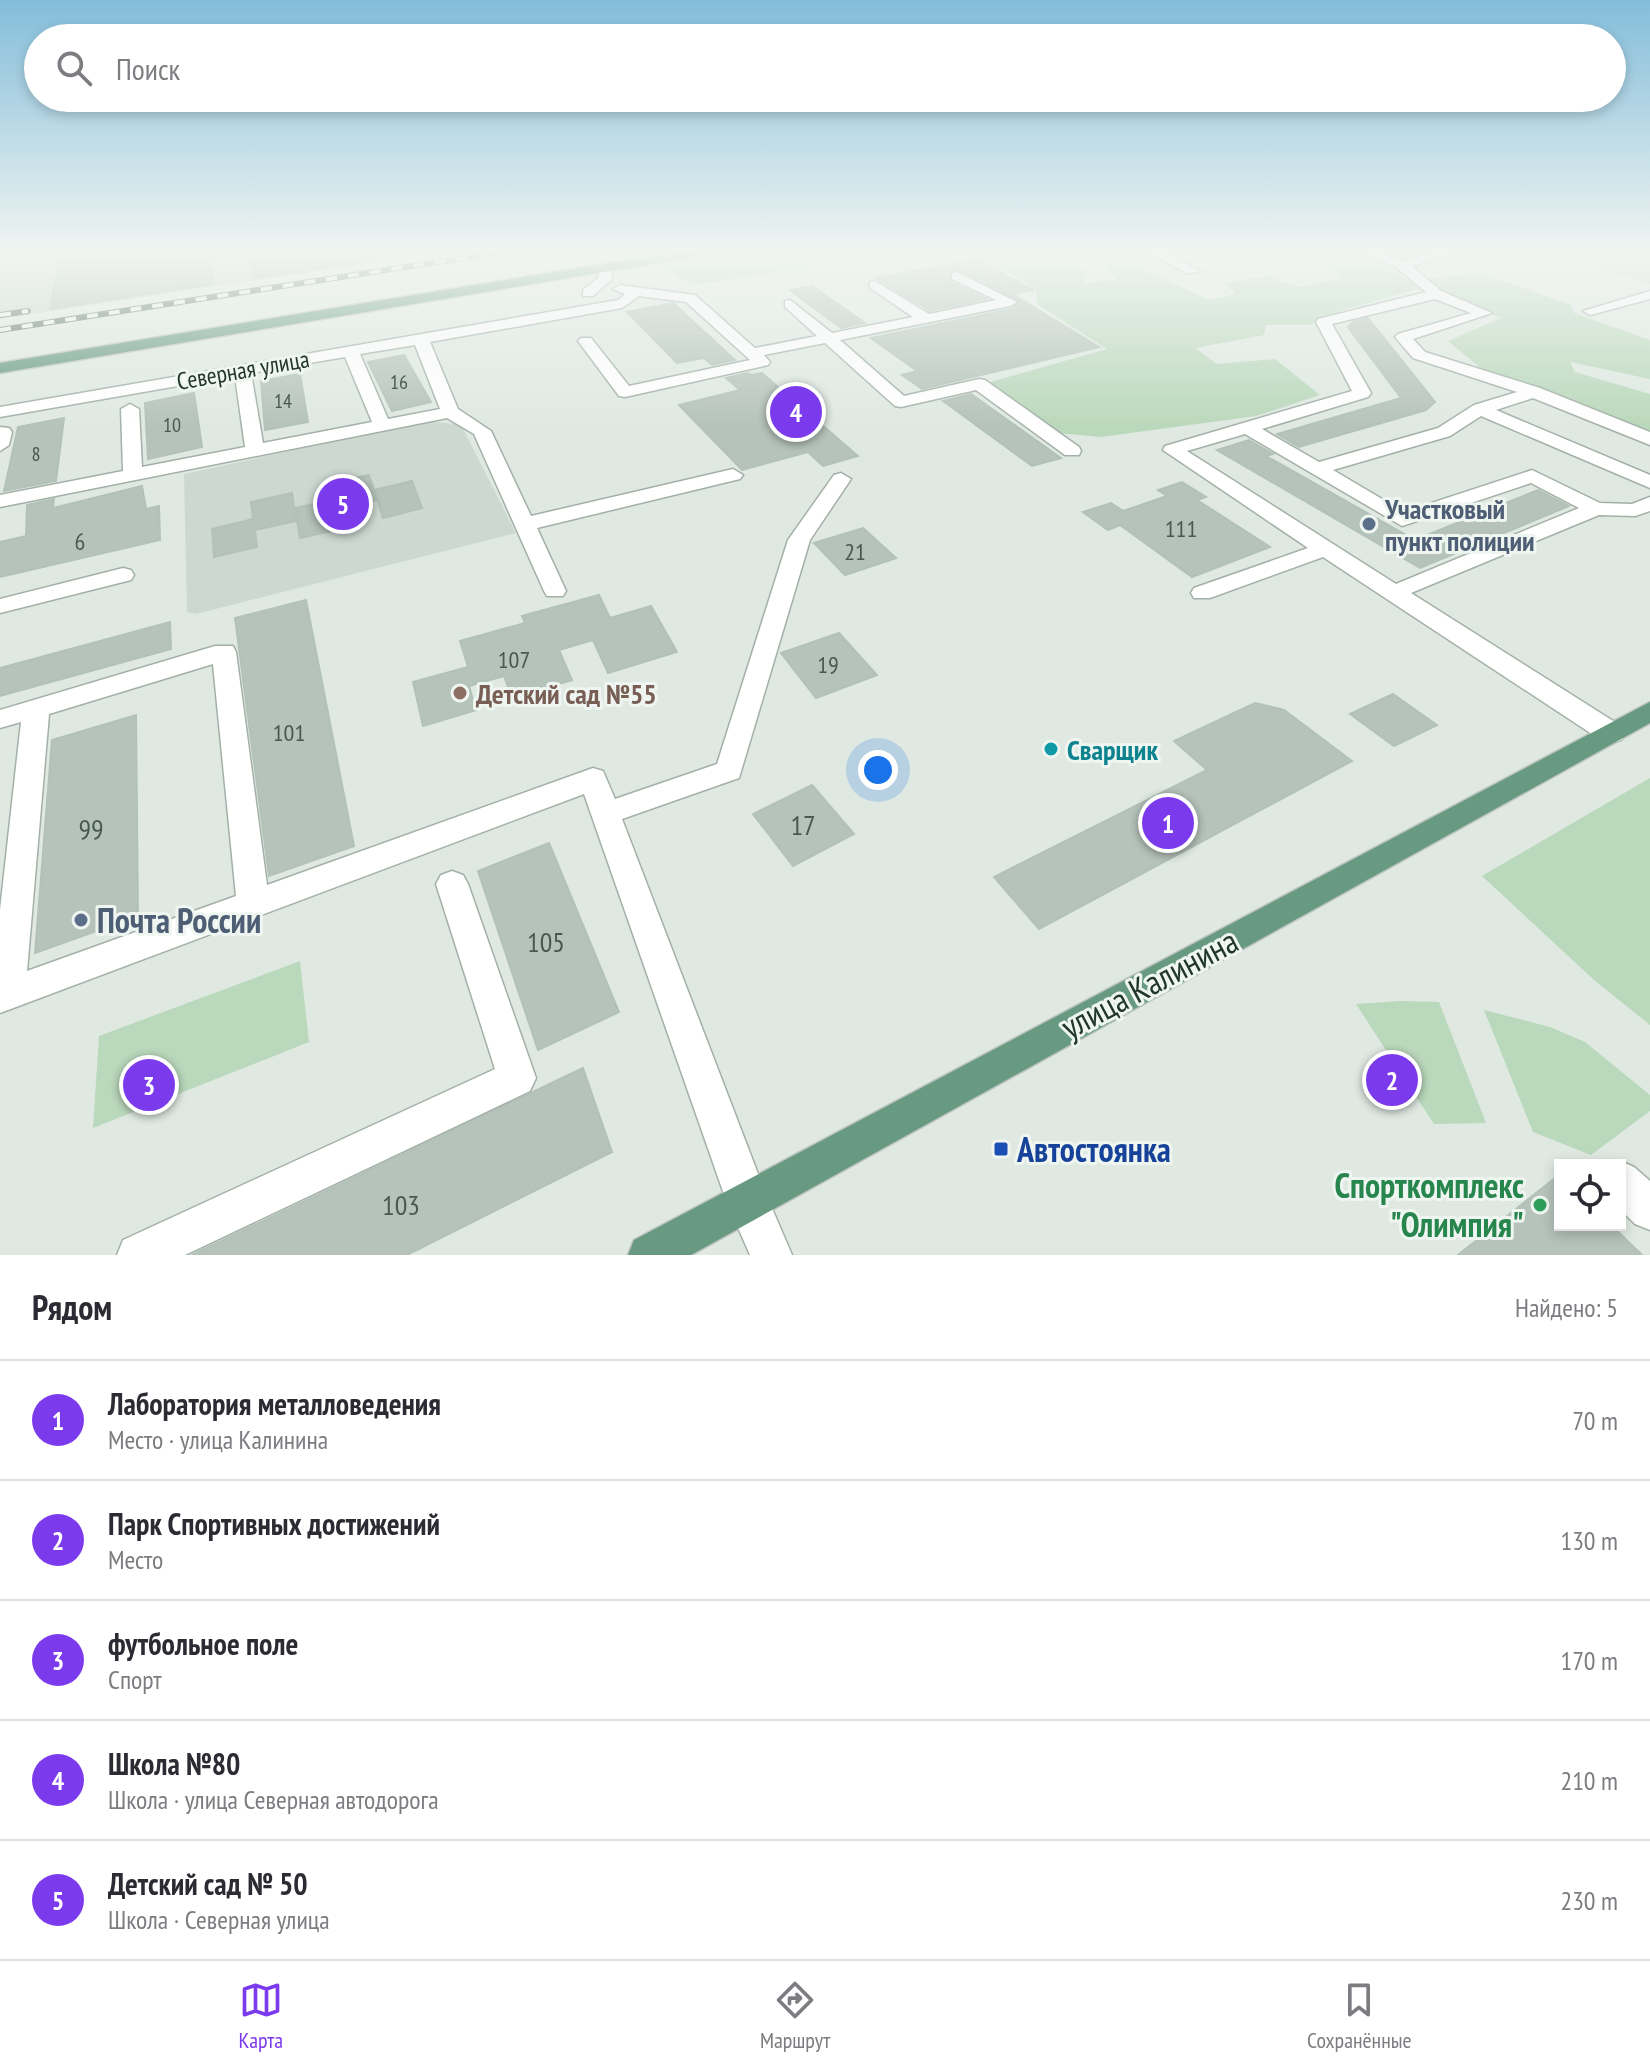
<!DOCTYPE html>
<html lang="ru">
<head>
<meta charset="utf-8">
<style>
	:root { --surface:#fff; --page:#f2f2f3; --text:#2b2b33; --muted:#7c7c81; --line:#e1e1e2; --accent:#7c3aed }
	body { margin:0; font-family:"PT Sans Narrow",sans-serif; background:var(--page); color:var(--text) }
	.controls { position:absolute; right:24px; bottom:24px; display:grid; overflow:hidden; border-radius:0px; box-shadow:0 4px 12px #0003 }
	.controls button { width:72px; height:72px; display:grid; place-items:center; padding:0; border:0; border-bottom:2px solid var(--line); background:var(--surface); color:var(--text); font:40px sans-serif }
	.you { position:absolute; left:878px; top:770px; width:28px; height:28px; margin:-20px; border:6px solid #fff; border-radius:50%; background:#1a73e8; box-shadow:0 0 0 12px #1a73e833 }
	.badge { display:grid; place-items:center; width:52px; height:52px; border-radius:50%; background:var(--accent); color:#fff; font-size:26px; font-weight:700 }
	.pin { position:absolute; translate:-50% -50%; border:4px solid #fff; box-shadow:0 2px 8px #0006 }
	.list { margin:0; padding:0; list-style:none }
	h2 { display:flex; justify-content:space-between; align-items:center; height:104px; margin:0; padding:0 32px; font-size:34px }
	h2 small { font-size:26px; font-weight:400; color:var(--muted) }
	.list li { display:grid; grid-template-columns:52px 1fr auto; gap:24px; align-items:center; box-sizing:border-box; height:120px; padding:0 32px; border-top:2px solid var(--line) }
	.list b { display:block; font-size:30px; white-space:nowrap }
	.list p { margin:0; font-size:26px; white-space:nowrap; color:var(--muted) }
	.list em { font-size:26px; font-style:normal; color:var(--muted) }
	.icon { flex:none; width:44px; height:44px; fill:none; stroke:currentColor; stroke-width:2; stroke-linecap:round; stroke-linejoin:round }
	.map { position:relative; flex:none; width:1650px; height:1255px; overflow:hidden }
	.search { position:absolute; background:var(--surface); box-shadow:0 4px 12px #0003; left:24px; right:24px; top:24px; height:88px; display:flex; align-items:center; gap:20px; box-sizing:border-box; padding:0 28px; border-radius:44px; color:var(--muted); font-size:30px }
	.sheet { height:704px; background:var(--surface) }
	nav { display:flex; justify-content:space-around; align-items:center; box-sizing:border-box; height:112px; border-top:2px solid var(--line); background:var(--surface); font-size:22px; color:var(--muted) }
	nav a { display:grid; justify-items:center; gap:4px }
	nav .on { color:var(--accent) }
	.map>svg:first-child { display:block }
	.built { fill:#cdd8d1 }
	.green { fill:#bad8bb }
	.building { fill:#b5c3ba; stroke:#b2c2b8; stroke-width:2 }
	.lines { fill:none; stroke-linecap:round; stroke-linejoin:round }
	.minor-casing { stroke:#a3b0a8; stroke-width:3 }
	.major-casing { stroke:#bdc3c0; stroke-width:3 }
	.minor { fill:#fff; fill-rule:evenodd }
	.major { fill:#679a81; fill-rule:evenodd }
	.rail-casing { stroke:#5c7367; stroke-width:6 }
	.rail { stroke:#eff6f1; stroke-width:4; stroke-dasharray:11; stroke-linecap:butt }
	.service-dot { fill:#5c6f8a; stroke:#eff6f1; stroke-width:3 }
	.education-dot { fill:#8d6e63; stroke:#eff6f1; stroke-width:3 }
	.culture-dot { fill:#0f9aa8; stroke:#eff6f1; stroke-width:3 }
	.transit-dot { fill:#1a4fb4; stroke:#eff6f1; stroke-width:3 }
	.leisure-dot { fill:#2e9e5b; stroke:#eff6f1; stroke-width:3 }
	.labels { text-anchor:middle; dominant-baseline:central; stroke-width:6; stroke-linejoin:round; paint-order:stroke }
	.far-number-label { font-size:20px; fill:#475a50 }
	.far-street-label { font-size:24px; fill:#22372c; stroke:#eff6f1 }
	.number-label { font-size:24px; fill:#475a50 }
	.service-label { font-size:28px; font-weight:bold; fill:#4e5e75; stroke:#eff6f1; text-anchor:start }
	.education-label { font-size:28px; font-weight:bold; fill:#785e54; stroke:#eff6f1; text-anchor:start }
	.culture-label { font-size:28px; font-weight:bold; fill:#0d838f; stroke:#eff6f1; text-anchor:start }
	.near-number-label { font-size:28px; fill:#475a50 }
	.near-service-label { font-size:34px; font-weight:bold; fill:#4e5e75; stroke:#eff6f1; text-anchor:start }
	.near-street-label { font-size:34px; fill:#22372c; stroke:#eff6f1 }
	.near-transit-label { font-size:34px; font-weight:bold; fill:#164399; stroke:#eff6f1; text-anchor:start }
	.near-leisure-label { font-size:34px; font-weight:bold; fill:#27864d; stroke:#eff6f1; text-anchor:end }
</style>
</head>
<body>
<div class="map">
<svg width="1650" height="1255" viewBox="0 0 1650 1255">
	<rect width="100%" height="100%" fill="#dfe9e2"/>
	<!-- built -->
	<g class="built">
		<polygon points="0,251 445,251 0,319"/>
		<polygon points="1546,251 1650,251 1650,284 1649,284"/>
		<polygon points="429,421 461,425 516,533 196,614 187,612 184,474"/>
	</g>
	<!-- green -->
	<g class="green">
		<polygon points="740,251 910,251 692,285 663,267"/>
		<polygon points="973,251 1143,251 1149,254 1109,258 1075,256 1064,260 1085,271 1083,283 1116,280 1104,263 1125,261 1209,300 1236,294 1225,283 1267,276 1298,287 1341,278 1309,251 1360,251 1382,262 1420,288 1343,310 1309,325 1266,325 1264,335 1195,348 1217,364 1275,359 1320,395 1256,416 1101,437 1057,433 987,383 1107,349 1037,304 1036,289"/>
		<polygon points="1481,273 1571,305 1574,313 1650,340 1650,379 1570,362 1575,372 1650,394 1650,442 1489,375 1448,341 1501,318 1451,298 1425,279"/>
		<polygon points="1650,778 1650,1025 1594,980 1482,876"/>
		<polygon points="300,961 309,1042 93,1128 99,1036"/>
		<polygon points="1400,1001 1439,1002 1486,1123 1434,1124 1356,1004"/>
		<polygon points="1484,1010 1550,1027 1585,1042 1650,1095 1650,1111 1591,1155 1533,1132"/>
	</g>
	<!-- building -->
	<g class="building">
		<polygon points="61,251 135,251 135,255 209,251 214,284 50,309"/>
		<polygon points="248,251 373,251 374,261 253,279"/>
		<polygon points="976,259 1033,290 1012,294 1099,347 922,389 902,375 917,371 871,338 1011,309 1020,301 956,269 950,271 951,282 987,299 930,311 876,278"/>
		<polygon points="812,286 865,323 841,328 790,290"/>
		<polygon points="673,303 735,360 712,365 704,358 677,363 627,312"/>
		<polygon points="1368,318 1435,402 1426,410 1299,447 1277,434 1401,398 1348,327 1353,322"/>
		<polygon points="404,355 431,402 392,411 368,362"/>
		<polygon points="748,373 751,375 762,373 858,456 823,466 808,452 742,470 679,405 740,390 726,378"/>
		<polygon points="300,374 308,422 265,430 261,381"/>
		<polygon points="194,393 202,447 148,459 145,403"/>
		<polygon points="971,394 1061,458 1032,466 943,401"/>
		<polygon points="64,418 56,481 4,491 18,427"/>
		<polygon points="1249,440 1273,454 1266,456 1415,540 1538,490 1569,506 1420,568 1217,450"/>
		<polygon points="369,475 377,500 340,509 345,528 300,538 295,508 336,499 332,483"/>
		<polygon points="412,481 422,508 383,518 374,490"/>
		<polygon points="1182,482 1206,497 1197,500 1270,547 1192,577 1120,525 1108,530 1083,512 1111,503 1123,511 1167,496 1158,490"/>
		<polygon points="142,486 146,509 159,506 160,540 0,577 0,542 26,536 27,505 54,499 53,508"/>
		<polygon points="292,493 296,521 255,530 257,547 214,557 212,529 253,519 251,502"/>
		<polygon points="863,528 896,558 845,575 814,543"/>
		<polygon points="599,595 610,618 651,606 677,652 608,673 593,640 559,650 572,680 512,698 504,676 469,686 476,710 423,726 413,682 468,667 460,641 525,623 522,616"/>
		<polygon points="306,600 354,846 269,876 235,618"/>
		<polygon points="170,622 171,649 0,696 0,668"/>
		<polygon points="839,633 877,675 816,698 781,653"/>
		<polygon points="1393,694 1437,725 1394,746 1350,714"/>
		<polygon points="1255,703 1284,710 1352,761 1039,929 994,877 1207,770 1174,741"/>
		<polygon points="136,715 138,916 35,953 52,740"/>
		<polygon points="812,785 854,834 793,866 753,814"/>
		<polygon points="549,843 619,1012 538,1050 478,871"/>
		<polygon points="583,1068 612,1152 407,1255 192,1255"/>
		<polygon points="1560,1174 1560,1225 1611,1225 1642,1255 1458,1255"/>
	</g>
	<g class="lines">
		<!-- minor casing -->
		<g class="minor-casing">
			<g id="minor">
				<polygon points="1145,251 1161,251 1200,271 1188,274"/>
				<path d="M1363,251H1380L1403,261L1441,251H1462L1412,266L1441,291L1492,313L1413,339L1425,352L1540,388L1650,432V445L1533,398L1496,410L1650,475V488L1481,416L1450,436L1333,470L1404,512L1532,470L1600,503L1632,504L1650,497V511L1635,516L1599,515L1411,593L1621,726L1625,733L1621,740L1611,743L1601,740L1323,557L1210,598H1194L1191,593L1194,588L1308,548L1163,450L1165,446L1352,391L1316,322L1318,319L1426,292L1397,268ZM1435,299L1471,313L1398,334L1395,337L1413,358L1517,392L1474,405L1438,428L1319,462L1262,429L1368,397L1371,393L1332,324ZM1245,434L1402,526L1531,483L1579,508L1396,584L1187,451Z"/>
				<polygon points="601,265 611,265 612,279 593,296 583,296 583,290 598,278"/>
				<path d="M957,272L1017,302L1010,306L840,340L904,396L979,379L985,380L1079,447L1081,451L1079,455H1065L976,390L901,407L895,406L825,343L764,355L770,362L768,365L625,397L619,396L578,341L581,338H591L629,386L750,360L686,302L639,296L622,308L430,342L458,409L491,431L531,516L733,469L743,475L740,479L537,528L566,591L563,596H547L544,591L474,434L447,418L0,507V495L123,471L121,409L130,404L139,409L142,467L245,447L235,376L0,417V407L618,300L625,294L613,289L620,285L695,295L755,348L817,336L785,307V301L790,300L832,333L913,317L870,288V282L875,281L929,314L996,300L952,279V273ZM415,345L440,409L388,419L360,354ZM345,357L372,422L263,443L251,373Z"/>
				<polygon points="1650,291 1650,299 1590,315 1583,311"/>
				<polygon points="0,427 9,428 12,432 9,445 0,451"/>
				<path d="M841,473L851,479L810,540L739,778L622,819L765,1192L792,1255H750L726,1200L584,794L0,1013V910L21,722L0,728V710L215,646H233L236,652L267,885L593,768L603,771L615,799L717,764L788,540L834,475ZM213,664L236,896L27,971L49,714Z"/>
				<polygon points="123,568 131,570 134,575 131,580 0,613 0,599"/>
				<polygon points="452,871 463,875 468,884 536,1078 530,1091 185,1255 117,1255 123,1240 495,1069 436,884 441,875"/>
				<polygon points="1620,1161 1634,1167 1650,1181 1650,1230 1635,1224 1620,1209 1620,1165 1610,1165"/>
			</g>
		</g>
		<!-- major casing -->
		<g class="major-casing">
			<g id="major">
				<polygon points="682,251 711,251 705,255 0,373 0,363"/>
				<polygon points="1650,702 1650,723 691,1255 628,1255 634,1240"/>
			</g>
		</g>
		<!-- minor -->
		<use href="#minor" class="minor"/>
		<!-- major -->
		<use href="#major" class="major"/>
		<!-- rail casing -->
		<g class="rail-casing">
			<g id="rail">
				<polyline points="0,315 28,311"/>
				<polyline points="0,330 509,251"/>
			</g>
		</g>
		<!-- rail -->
		<use href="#rail" class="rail"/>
	</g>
	<!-- sky -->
	<linearGradient id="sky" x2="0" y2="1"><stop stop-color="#83bdda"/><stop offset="0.59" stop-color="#f1f5f2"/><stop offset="1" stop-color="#f1f5f2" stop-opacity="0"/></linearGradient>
	<rect width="1650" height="427" fill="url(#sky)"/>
	<!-- markers -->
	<g class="service-dot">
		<circle cx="1369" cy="524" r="8"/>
		<circle cx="81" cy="920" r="8"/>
	</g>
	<circle class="education-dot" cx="460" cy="693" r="8"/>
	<circle class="culture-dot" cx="1051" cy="749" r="8"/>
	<rect class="transit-dot" x="993" y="1141" width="16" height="16" rx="4"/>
	<circle class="leisure-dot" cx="1540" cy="1205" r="8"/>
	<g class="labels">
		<!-- far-number labels -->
		<g class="far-number-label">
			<text x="399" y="382">16</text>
			<text x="283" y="401">14</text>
			<text x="172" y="425">10</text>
			<text x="36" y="454">8</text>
		</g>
		<!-- far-street labels -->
		<g class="far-street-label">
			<text transform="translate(243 370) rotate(-10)">Северная улица</text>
		</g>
		<!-- number labels -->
		<g class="number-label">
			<text x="1181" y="528">111</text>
			<text x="80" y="541">6</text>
			<text x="855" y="551">21</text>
			<text x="514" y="659">107</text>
			<text x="828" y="664">19</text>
			<text x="289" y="732">101</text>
		</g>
		<!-- service labels -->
		<g class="service-label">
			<text x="1385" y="508">Участковый<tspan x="1385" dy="32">пункт полиции</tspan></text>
		</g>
		<!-- education labels -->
		<g class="education-label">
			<text x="476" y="693">Детский сад №55</text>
		</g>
		<!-- culture labels -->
		<g class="culture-label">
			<text x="1067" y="749">Сварщик</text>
		</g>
		<!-- near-number labels -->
		<g class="near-number-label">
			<text x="803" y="824">17</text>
			<text x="91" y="828">99</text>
			<text x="546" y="941">105</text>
			<text x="401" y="1204">103</text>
		</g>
		<!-- near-service labels -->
		<g class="near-service-label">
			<text x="97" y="920">Почта России</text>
		</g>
		<!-- near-street labels -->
		<g class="near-street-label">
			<text transform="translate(1149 983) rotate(-28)">улица Калинина</text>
		</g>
		<!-- near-transit labels -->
		<g class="near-transit-label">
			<text x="1017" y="1149">Автостоянка</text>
		</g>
		<!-- near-leisure labels -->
		<g class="near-leisure-label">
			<text x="1524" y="1185">Спорткомплекс<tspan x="1524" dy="39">"Олимпия"</tspan></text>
		</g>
	</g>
</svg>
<div class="controls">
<button><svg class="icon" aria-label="locate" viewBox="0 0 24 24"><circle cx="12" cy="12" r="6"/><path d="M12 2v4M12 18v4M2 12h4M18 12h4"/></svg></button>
</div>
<div class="you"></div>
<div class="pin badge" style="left:1168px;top:823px">1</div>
<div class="pin badge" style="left:1392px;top:1080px">2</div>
<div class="pin badge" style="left:149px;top:1085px">3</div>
<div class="pin badge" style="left:796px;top:412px">4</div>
<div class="pin badge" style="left:343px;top:504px">5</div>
<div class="search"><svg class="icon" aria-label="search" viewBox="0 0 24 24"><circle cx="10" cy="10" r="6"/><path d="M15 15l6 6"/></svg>Поиск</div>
</div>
<section class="sheet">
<h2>Рядом<small>Найдено: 5</small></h2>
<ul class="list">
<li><span class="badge">1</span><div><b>Лаборатория металловедения</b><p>Место · улица Калинина</p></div><em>70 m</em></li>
<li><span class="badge">2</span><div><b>Парк Спортивных достижений</b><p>Место</p></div><em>130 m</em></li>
<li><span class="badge">3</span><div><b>футбольное поле</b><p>Спорт</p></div><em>170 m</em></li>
<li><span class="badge">4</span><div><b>Школа №80</b><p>Школа · улица Северная автодорога</p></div><em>210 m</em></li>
<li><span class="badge">5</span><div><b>Детский сад № 50</b><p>Школа · Северная улица</p></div><em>230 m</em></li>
</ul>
</section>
<nav>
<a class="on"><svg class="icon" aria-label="map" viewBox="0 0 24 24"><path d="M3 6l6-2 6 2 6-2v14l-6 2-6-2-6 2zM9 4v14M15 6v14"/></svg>Карта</a>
<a><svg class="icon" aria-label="directions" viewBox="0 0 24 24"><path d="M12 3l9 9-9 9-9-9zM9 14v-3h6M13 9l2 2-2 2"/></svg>Маршрут</a>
<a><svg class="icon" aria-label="saved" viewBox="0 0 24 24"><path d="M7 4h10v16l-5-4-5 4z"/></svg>Сохранённые</a>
</nav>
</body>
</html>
